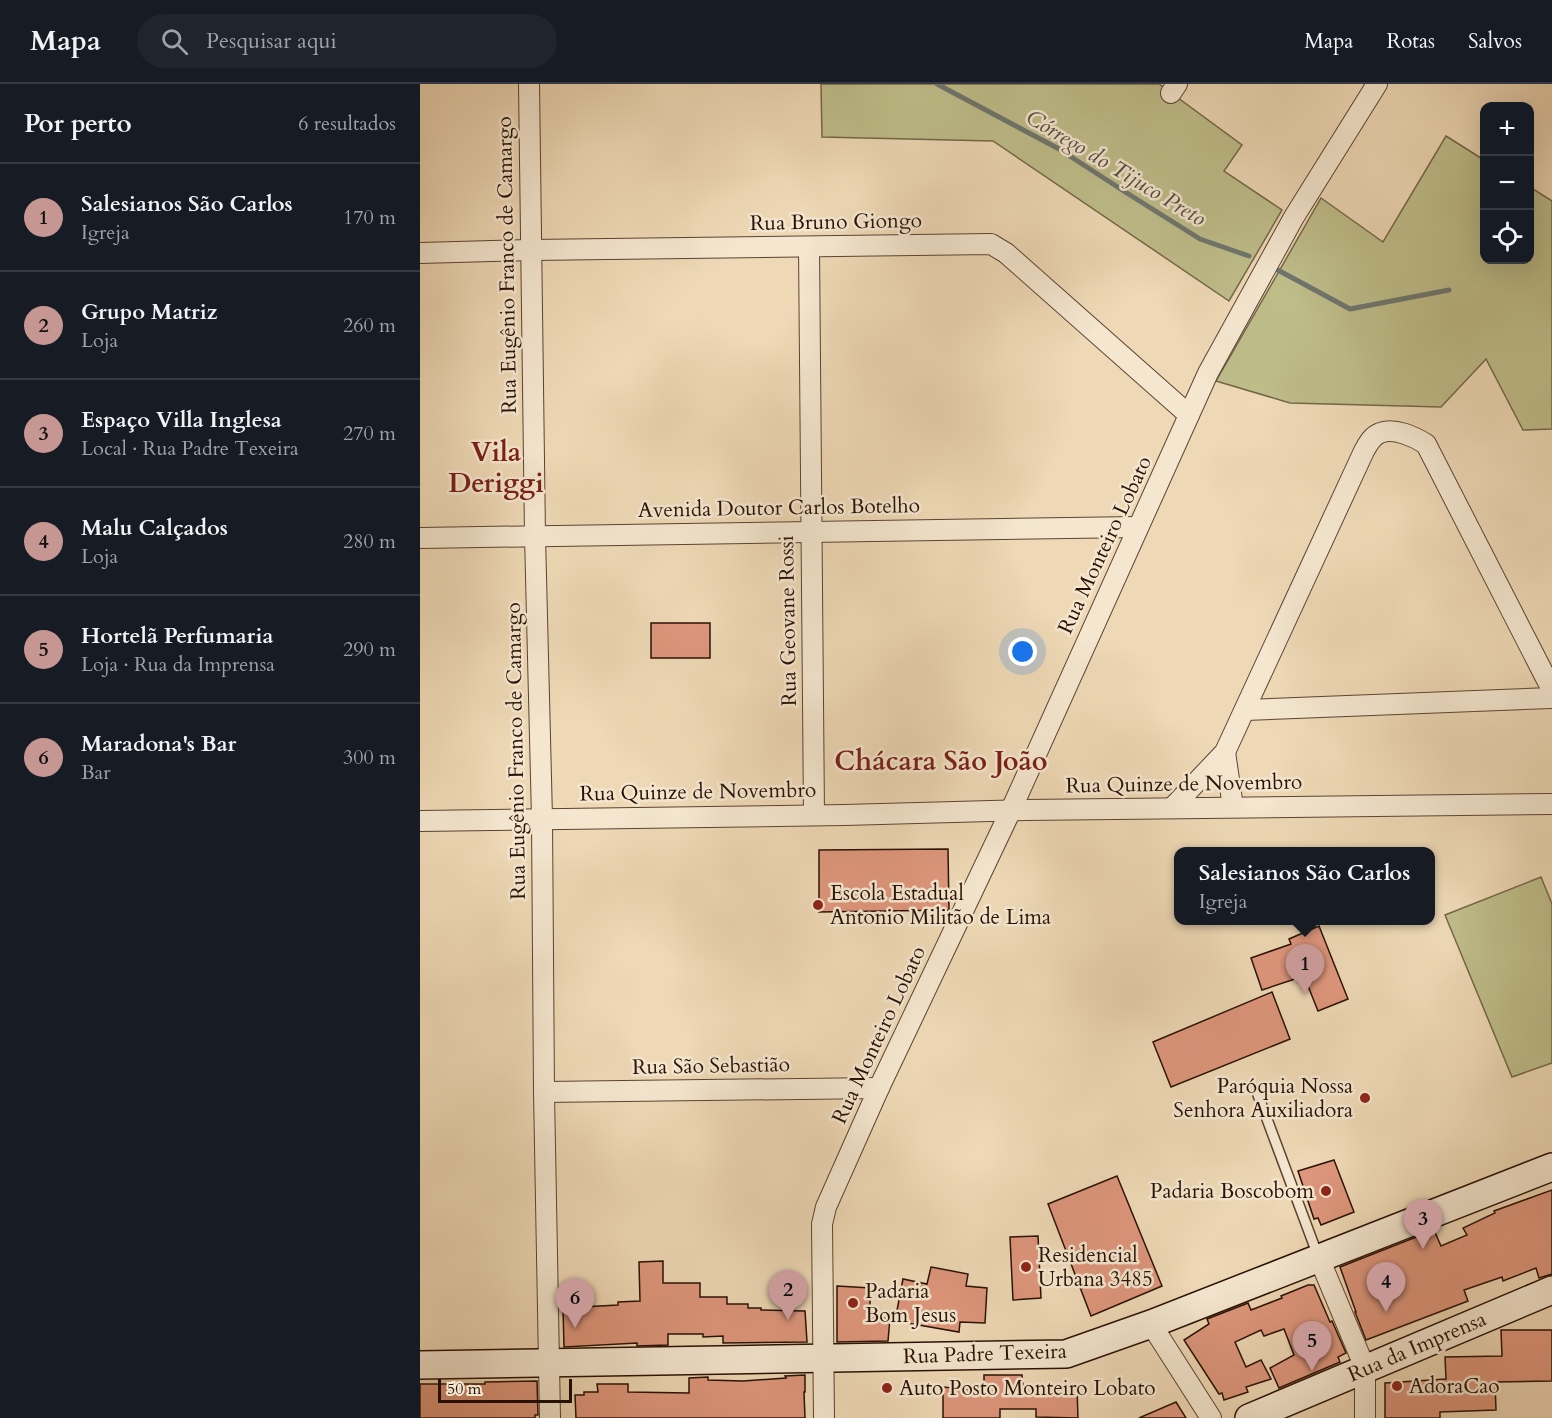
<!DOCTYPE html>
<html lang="pt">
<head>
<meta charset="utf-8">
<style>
	:root { --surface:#171b24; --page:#20242c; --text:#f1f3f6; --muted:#9ea1a6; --line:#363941; --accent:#c59692 }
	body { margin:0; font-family:Cardo,serif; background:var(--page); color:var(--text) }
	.controls { position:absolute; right:18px; top:18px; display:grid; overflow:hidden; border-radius:12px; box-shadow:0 6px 24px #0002 }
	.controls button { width:54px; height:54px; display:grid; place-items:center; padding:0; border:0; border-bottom:2px solid var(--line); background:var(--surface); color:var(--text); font:30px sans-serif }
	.scale { position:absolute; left:18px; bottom:15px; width:134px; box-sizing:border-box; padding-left:6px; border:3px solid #2a1106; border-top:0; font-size:16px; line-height:21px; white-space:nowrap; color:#2a1106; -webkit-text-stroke:4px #f4e6cf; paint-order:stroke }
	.you { position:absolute; left:603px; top:568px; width:21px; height:21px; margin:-15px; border:4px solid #fff; border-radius:50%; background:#1a73e8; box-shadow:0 0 0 9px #1a73e833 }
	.badge { display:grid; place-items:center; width:39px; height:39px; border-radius:50%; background:var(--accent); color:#111; font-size:20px; font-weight:700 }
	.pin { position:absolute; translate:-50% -50px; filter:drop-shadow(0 2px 3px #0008) }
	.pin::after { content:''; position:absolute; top:32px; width:21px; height:18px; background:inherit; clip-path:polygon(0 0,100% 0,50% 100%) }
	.popup { position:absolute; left:754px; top:763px; width:261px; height:78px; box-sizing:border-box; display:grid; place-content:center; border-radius:12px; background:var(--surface); filter:drop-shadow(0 2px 4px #0005); font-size:20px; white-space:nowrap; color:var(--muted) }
	.popup b { font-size:22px; color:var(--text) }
	.popup::after { content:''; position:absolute; left:50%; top:100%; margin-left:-12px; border:12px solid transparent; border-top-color:var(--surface) }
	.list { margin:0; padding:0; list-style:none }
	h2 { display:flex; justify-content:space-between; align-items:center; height:78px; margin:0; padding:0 24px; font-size:26px }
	h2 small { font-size:20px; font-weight:400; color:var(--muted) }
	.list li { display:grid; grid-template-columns:39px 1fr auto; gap:18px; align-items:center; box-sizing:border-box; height:108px; padding:0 24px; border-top:2px solid var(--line) }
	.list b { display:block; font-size:22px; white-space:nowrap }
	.list p { margin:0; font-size:20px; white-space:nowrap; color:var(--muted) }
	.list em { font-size:20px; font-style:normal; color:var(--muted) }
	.icon { flex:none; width:33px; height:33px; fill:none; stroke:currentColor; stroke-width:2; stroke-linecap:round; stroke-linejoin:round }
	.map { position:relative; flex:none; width:1132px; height:1334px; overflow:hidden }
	header { display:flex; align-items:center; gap:36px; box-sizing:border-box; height:84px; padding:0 30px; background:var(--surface); border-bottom:2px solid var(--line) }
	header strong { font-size:28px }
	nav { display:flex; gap:33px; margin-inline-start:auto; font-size:21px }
	.search { width:420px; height:54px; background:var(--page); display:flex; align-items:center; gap:15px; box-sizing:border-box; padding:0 21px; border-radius:33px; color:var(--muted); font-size:22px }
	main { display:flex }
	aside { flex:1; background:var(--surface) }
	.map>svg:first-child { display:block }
	.green { fill:#bebd8a; stroke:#746748; stroke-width:1.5 }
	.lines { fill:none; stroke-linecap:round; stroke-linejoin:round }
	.stream { stroke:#6e766e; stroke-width:5 }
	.building { fill:#de967c; stroke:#2a1106; stroke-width:1.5 }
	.lane-casing { stroke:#5b4332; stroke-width:12 }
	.street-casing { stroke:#5b4332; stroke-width:22 }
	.secondary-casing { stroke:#2a1106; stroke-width:30 }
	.lane { stroke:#f4e6cf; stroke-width:9 }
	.street { stroke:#f4e6cf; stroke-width:20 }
	.secondary { stroke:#f4e6cf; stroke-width:27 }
	.poi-dot { fill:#8f2418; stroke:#f4e6cf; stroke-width:2 }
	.labels { text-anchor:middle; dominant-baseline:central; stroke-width:5; stroke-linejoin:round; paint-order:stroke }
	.street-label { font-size:21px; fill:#2a1106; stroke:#f4e6cf }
	.poi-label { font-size:21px; fill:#2a1106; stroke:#f4e6cf; text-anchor:start }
	.water-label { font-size:22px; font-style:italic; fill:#524c43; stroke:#f4e6cf }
	.district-label { font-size:27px; font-weight:bold; fill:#7a1f14; stroke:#f4e6cf }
</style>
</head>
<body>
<header>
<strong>Mapa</strong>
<div class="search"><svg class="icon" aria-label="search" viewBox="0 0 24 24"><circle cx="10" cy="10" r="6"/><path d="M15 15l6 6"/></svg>Pesquisar aqui</div>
<nav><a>Mapa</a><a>Rotas</a><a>Salvos</a></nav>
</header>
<main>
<aside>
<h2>Por perto<small>6 resultados</small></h2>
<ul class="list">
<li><span class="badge">1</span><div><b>Salesianos São Carlos</b><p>Igreja</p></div><em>170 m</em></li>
<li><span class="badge">2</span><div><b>Grupo Matriz</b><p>Loja</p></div><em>260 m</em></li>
<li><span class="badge">3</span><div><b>Espaço Villa Inglesa</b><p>Local · Rua Padre Texeira</p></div><em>270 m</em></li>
<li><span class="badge">4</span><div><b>Malu Calçados</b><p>Loja</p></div><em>280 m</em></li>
<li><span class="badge">5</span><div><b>Hortelã Perfumaria</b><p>Loja · Rua da Imprensa</p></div><em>290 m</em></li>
<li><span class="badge">6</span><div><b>Maradona's Bar</b><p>Bar</p></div><em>300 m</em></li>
</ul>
</aside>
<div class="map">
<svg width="1132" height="1334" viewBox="0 0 1132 1334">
	<rect width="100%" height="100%" fill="#eed8b5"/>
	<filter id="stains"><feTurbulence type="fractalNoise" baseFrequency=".00333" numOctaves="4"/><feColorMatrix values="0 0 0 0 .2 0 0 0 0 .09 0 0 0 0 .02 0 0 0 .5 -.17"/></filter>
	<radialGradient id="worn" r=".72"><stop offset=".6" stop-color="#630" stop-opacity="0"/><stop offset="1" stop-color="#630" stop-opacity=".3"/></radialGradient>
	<!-- green -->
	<g class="green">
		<polygon points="401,0 739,0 822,61 804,87 862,126 809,217 573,57 402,53"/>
		<polygon points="1026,52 1064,76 1064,176 1110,176 1110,103 1132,117 1132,345 1103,346 1066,275 1021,323 870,319 796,297 901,114 963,158"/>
		<polygon points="1121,793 1132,820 1132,979 1092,993 1025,831"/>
	</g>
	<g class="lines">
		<!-- stream -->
		<g class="stream">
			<polyline points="517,0 639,65 710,111 780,155 829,172"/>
			<polyline points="856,185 930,225 1029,206"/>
		</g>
	</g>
	<!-- building -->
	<g class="building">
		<rect x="231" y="539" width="59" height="35"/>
		<polygon points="528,765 529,826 399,828 399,766"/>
		<polygon points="899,842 928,915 898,927 884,892 842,906 831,874 871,860 869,855"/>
		<polygon points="852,908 870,955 751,1003 733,958"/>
		<polygon points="914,1076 934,1128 901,1141 898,1134 894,1135 878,1087"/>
		<polygon points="697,1092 742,1202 671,1232 628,1120"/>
		<polygon points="1132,1106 1132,1190 1119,1194 1116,1184 1083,1197 1082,1193 1044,1206 1048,1217 946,1256 935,1228 936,1228 920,1183 1014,1146 1021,1162 1047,1151 1043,1144 1075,1129 1074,1127"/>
		<polygon points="618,1152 621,1214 593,1216 590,1153"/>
		<polygon points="243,1177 243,1199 280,1199 280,1213 307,1213 307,1220 328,1220 328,1224 341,1224 341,1226 385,1227 387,1258 303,1259 303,1252 283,1253 283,1250 248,1250 248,1261 217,1262 217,1259 144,1263 143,1224 198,1221 198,1218 220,1217 219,1178"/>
		<polygon points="511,1183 548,1190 546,1202 567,1204 565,1239 540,1238 539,1248 475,1237 483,1195 507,1200"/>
		<polygon points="888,1201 894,1201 910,1238 912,1237 926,1269 918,1273 920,1278 859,1304 850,1284 874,1271 864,1245 844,1252 841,1246 815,1258 826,1283 841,1276 851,1295 826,1303 828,1308 804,1316 802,1309 799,1310 764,1256 789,1240 787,1235 828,1219 831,1226 862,1214 861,1212"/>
		<polygon points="417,1202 451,1204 449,1234 470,1234 468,1257 417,1258"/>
		<polygon points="1081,1246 1132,1246 1132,1297 1075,1298 1076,1326 1020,1328 1020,1334 965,1334 965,1299 1026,1295 1025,1273 1082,1272"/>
		<polygon points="385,1291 385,1308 384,1308 385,1334 156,1334 155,1311 164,1311 164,1308 178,1308 177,1300 208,1300 208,1308 269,1309 269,1294 288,1293 288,1296 323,1297 366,1294 365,1292"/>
		<polygon points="564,1291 602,1291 603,1302 623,1301 623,1304 657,1304 658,1334 616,1333 616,1325 580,1325 580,1334 523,1334 523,1303 564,1307"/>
		<polygon points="117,1297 118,1331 115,1331 115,1334 0,1334 0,1300 65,1300 65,1298"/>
		<polygon points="756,1318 766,1334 719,1334"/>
	</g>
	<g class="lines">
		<!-- lane casing -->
		<g class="lane-casing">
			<polyline id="lane" points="838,1011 898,1172"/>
		</g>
		<!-- street casing -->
		<g class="street-casing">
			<g id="street">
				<polyline points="109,0 115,452 122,734 124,1008 130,1334"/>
				<polyline points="751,9 757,0"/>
				<polyline points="389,163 394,731"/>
				<polyline points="0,169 111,166 571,160 586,169 769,331"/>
				<polyline points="0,454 718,443"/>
				<polyline points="825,626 1132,614"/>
				<polyline points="805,668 813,723"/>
				<path d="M752,724L805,668L944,367C948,360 952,352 960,349C974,343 995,353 1006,360L1132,606"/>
				<polyline points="0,737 424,731 605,726 1132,720"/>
				<polyline points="124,1008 459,1004"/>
				<polyline points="899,1174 945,1284 945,1334"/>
				<polyline points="731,1240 791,1334"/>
				<polyline points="404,1334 402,1140 406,1123 459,1004 591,726 788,289 874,133 957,0"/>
			</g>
		</g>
		<!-- secondary casing -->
		<g class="secondary-casing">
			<g id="secondary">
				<polyline points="0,1281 646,1270 731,1240 1132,1083"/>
				<polyline points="829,1334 1132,1206"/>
			</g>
		</g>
		<!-- lane -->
		<use href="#lane" class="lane"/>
		<!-- street -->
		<use href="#street" class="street"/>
		<!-- secondary -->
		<use href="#secondary" class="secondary"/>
	</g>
	<!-- markers -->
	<g class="poi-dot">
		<circle cx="398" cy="821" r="6"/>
		<circle cx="945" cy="1014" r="6"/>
		<circle cx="906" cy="1107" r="6"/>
		<circle cx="606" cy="1183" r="6"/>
		<circle cx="433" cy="1219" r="6"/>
		<circle cx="977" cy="1302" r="6"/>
		<circle cx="467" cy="1304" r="6"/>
	</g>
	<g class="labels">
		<!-- street labels -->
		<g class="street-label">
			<text transform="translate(416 138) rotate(-1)">Rua Bruno Giongo</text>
			<text transform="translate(87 181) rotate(-91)">Rua Eugênio Franco de Camargo</text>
			<text transform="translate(359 424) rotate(-1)">Avenida Doutor Carlos Botelho</text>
			<text transform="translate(685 461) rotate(-65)">Rua Monteiro Lobato</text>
			<text transform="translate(368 537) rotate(-91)">Rua Geovane Rossi</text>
			<text transform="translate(96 667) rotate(-91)">Rua Eugênio Franco de Camargo</text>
			<text transform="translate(764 700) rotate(-1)">Rua Quinze de Novembro</text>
			<text transform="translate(278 708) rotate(-1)">Rua Quinze de Novembro</text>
			<text transform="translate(459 951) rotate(-65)">Rua Monteiro Lobato</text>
			<text transform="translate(291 982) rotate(-1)">Rua São Sebastião</text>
			<text transform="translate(997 1263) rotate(-23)">Rua da Imprensa</text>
			<text transform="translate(565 1270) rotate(-2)">Rua Padre Texeira</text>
		</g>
		<!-- poi labels -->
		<g class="poi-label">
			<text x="410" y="809">Escola Estadual<tspan x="410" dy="24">Antonio Militão de Lima</tspan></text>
			<text x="933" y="1002" text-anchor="end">Paróquia Nossa<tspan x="933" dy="24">Senhora Auxiliadora</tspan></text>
			<text x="894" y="1107" text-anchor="end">Padaria Boscobom</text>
			<text x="618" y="1171">Residencial<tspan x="618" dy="24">Urbana 3485</tspan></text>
			<text x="445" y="1207">Padaria<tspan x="445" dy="24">Bom Jesus</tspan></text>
			<text x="989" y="1302">AdoraCao</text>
			<text x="479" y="1304">Auto Posto Monteiro Lobato</text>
		</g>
		<!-- water labels -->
		<g class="water-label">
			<text transform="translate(696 84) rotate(31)">Córrego do Tijuco Preto</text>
		</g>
		<!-- district labels -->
		<g class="district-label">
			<text x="76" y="368">Vila<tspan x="76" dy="31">Deriggi</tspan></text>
			<text x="521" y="677">Chácara São João</text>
		</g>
	</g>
	<rect width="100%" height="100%" filter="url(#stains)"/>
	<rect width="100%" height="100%" fill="url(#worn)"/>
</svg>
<div class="controls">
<button>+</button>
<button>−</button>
<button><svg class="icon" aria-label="locate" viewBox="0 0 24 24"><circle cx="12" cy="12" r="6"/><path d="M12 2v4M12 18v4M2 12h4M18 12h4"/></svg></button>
</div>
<div class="scale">50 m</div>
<div class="you"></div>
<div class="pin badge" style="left:885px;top:910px">1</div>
<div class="popup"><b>Salesianos São Carlos</b>Igreja</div>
<div class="pin badge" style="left:368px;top:1236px">2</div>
<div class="pin badge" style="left:1003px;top:1165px">3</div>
<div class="pin badge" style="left:966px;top:1228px">4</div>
<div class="pin badge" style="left:892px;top:1287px">5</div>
<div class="pin badge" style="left:155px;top:1244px">6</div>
</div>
</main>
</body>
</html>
